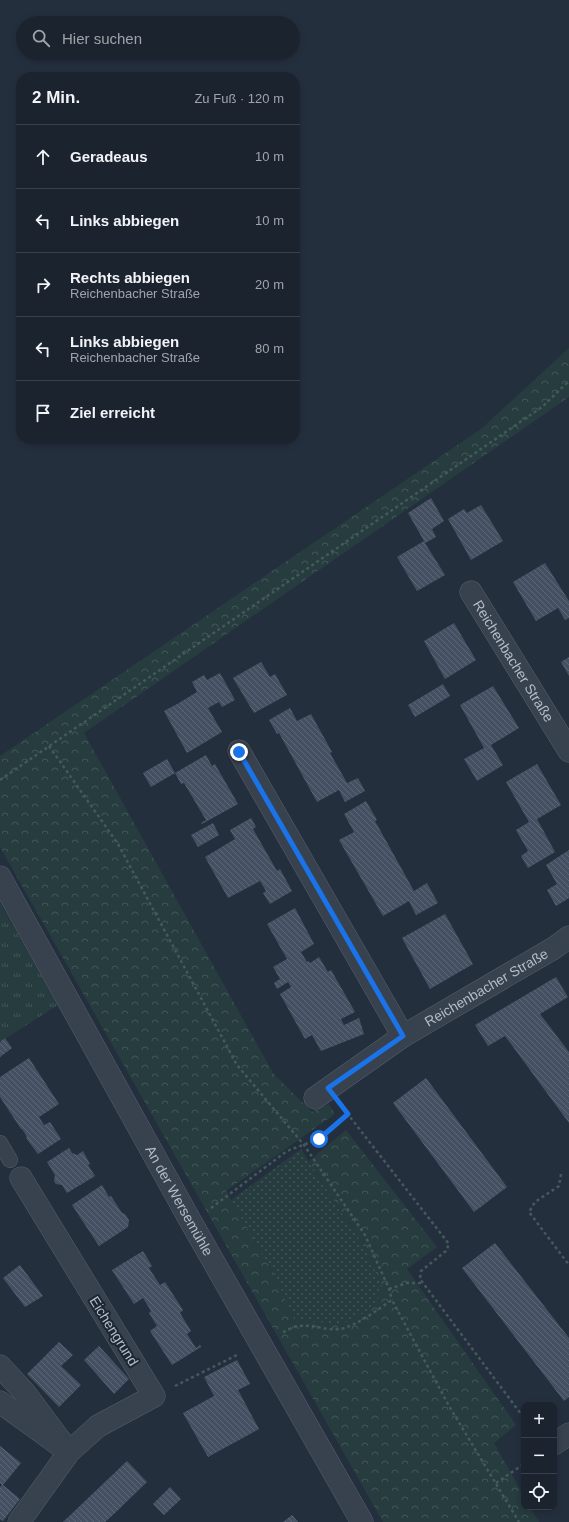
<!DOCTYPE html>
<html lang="de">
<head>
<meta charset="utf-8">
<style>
	:root { --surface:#1b232e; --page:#282f3a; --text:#f1f3f6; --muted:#a0a4aa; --line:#39404a }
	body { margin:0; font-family:Arial,sans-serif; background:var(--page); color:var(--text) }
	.controls { position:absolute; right:12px; bottom:12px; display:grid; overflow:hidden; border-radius:8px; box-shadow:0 2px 6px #0003 }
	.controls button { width:36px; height:36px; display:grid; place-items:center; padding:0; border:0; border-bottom:1px solid var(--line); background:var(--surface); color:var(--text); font:20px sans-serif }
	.stop { position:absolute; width:12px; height:12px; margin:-9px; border:3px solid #1a73e8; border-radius:50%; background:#fff }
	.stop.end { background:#1a73e8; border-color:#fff; box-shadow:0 1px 4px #0008 }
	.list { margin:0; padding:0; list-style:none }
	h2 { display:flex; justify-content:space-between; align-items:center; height:52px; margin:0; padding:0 16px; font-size:17px }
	h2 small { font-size:13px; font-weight:400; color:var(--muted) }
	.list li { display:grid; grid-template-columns:26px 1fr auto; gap:12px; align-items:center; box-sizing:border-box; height:64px; padding:0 16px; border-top:1px solid var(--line) }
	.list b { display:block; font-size:15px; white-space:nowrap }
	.list p { margin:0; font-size:13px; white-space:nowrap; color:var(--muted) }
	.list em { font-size:13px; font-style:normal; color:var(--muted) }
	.icon { flex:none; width:22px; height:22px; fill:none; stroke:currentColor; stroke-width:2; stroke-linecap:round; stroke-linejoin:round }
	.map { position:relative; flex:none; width:569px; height:1522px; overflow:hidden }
	.search { position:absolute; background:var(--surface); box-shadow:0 2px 6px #0003; left:16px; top:16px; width:284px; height:44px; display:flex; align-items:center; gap:10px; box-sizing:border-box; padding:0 14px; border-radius:22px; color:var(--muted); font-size:15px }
	.panel { position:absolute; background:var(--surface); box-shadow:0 2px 6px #0003; left:16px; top:72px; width:284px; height:372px; border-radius:16px }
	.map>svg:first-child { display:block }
	.grass { fill:url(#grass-tufts) }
	.forest { fill:url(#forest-crowns) }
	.park { fill:url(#park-dots) }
	.building { fill:url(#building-back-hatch) }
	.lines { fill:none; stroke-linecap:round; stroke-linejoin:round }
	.lane-casing { stroke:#565f6c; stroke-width:16 }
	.street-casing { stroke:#565f6c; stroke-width:23 }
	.path { stroke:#44595c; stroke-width:2.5; stroke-dasharray:3 3; stroke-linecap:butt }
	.lane { stroke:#38414e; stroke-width:15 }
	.street { stroke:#38414e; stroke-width:22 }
	.route { stroke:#1a73e8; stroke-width:5 }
	.labels { text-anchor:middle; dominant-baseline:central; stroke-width:4; stroke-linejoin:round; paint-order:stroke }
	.street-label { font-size:14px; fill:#b4bcc9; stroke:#1d2633 }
</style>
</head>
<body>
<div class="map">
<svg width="569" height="1522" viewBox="0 0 569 1522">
	<defs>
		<pattern id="grass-tufts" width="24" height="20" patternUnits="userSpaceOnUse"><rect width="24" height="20" fill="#263c3f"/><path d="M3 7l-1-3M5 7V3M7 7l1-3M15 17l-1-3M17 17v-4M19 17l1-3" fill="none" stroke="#435659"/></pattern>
		<pattern id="forest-crowns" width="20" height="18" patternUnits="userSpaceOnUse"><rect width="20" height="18" fill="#263c3f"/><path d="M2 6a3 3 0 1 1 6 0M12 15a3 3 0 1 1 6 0" fill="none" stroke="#435659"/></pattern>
		<pattern id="park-dots" width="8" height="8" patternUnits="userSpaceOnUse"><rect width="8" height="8" fill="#263c3f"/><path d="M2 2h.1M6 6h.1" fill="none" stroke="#435659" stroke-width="1.8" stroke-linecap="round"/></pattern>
		<pattern id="building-back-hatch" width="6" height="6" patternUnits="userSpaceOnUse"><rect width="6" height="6" fill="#455162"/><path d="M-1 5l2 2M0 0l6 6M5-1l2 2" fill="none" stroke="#5d6877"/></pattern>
	</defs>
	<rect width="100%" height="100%" fill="#242f3e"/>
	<!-- grass -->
	<polygon class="grass" points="0,903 58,1005 0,1042"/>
	<!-- forest -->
	<polygon class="forest" points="569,348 569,397 84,733 273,1073 312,1112 329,1104 335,1114 226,1191 276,1278 295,1321 318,1322 364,1248 309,1161 346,1130 437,1247 407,1269 516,1425 494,1443 524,1496 524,1507 530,1507 539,1522 383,1522 0,847 0,756 481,429"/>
	<!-- park -->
	<polygon class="park" points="301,1149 364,1248 384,1290 368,1311 341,1324 318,1322 295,1321 276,1278 231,1200"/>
	<!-- building -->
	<g class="building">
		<polygon points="431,498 444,521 432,529 436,537 425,543 445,575 417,591 397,557 424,541 408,513"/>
		<polygon points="481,505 503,541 471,560 448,519 464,509 467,513"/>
		<polygon points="545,563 569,601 569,618 565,620 558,608 536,621 513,582"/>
		<polygon points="454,623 476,660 445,679 424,641"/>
		<polygon points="569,657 569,676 561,662"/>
		<polygon points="261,662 270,677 275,674 287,695 254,713 233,678"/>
		<polygon points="220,673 235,700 222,707 219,702 208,708 222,732 187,753 164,711 179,703 197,692 192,682 204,675 207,680"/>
		<polygon points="443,684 450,696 415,717 408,705"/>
		<polygon points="493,686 519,728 491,745 503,765 477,781 464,759 484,748 460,705"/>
		<polygon points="290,708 297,721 311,714 332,752 330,753 347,783 358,778 365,791 345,802 339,790 317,802 279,733 277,734 269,720"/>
		<polygon points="206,755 212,766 215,764 238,804 202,824 201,823 206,820 184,783 181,784 175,773 151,787 143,773 167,759 175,773"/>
		<polygon points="537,764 561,805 537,819 555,852 528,868 521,856 528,851 516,830 529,822 506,782"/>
		<polygon points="366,801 377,820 375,821 414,891 427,883 438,903 416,915 409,901 383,916 339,840 354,832 344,814"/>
		<polygon points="251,818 256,827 253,829 277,871 280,869 292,891 270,904 263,893 266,891 260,881 228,898 205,857 235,839 230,830"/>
		<polygon points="213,823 219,835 198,847 191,835"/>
		<polygon points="569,850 569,898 556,906 547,890 557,884 546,865"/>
		<polygon points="295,908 314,944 301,952 307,962 308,961 310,963 319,957 328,972 331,970 355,1012 341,1019 344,1025 359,1018 364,1034 321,1051 312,1035 305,1039 280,994 291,987 288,982 277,989 274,983 280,979 273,967 287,959 267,924"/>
		<polygon points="445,914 473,964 430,989 402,938"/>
		<polygon points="556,977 568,997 540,1014 569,1052 569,1123 505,1036 488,1046 475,1025"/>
		<polygon points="5,1038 12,1048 0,1057 0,1042"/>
		<polygon points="29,1058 59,1104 39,1117 44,1125 50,1122 61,1139 38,1154 26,1138 27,1137 22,1129 21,1129 0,1097 0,1077"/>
		<polygon points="426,1078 507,1187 474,1212 393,1103"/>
		<polygon points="69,1148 72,1153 77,1155 83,1151 90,1164 88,1165 95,1176 67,1193 62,1185 56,1184 54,1181 55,1175 47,1162"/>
		<polygon points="102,1185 109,1197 111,1196 122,1213 125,1214 129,1220 128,1227 99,1246 72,1205"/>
		<polygon points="495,1243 569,1338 569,1397 564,1401 462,1268"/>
		<polygon points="143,1251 152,1266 149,1268 160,1285 165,1282 183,1310 180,1313 191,1331 187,1334 196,1348 200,1345 201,1347 172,1365 150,1331 157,1326 149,1313 151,1311 143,1298 134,1304 112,1270"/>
		<polygon points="20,1265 43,1296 25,1307 3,1278"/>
		<polygon points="59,1342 73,1355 61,1366 81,1385 59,1407 27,1374"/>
		<polygon points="99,1346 129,1379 114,1394 84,1360"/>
		<polygon points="237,1360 250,1384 238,1390 259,1429 208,1457 183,1413 214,1396 204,1377"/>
		<polygon points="0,1446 21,1463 3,1485 20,1499 3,1521 0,1519 0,1487 2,1485 0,1483"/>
		<polygon points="127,1461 147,1482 115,1513 105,1522 63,1522"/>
		<polygon points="170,1487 181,1499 164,1515 153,1504"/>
		<polygon points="292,1515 298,1522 283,1522"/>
	</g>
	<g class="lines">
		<!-- lane casing -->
		<g class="lane-casing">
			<polyline id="lane" points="0,1143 10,1160"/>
		</g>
		<!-- street casing -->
		<g class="street-casing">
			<g id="street">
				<path id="s1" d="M471,592L569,751"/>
				<polyline points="239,751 403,1036"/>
				<path id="s2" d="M0,877L191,1222L362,1522"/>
				<path id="s3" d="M315,1098L403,1036L554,948L569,937"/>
				<polyline points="0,1366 25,1393 69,1452 98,1426 154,1396 21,1178"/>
				<polyline points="0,1402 69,1452 19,1522"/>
				<polyline points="554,1444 569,1434"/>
			</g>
		</g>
		<!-- path -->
		<g class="path">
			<polyline points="49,746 118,844 237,1065 304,1145 365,1235 389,1289 392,1300"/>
			<polyline points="0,780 542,407 569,381"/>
			<polyline points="343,1108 449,1244 446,1251 421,1271 420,1279 524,1418"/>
			<polyline points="561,1174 559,1186 535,1202 529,1212 569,1265"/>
			<polyline points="211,1208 287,1151 319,1139 348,1114"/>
			<polyline points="389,1289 407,1283 422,1283"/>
			<path d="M283,1332C288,1330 294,1326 300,1326C314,1324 326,1331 340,1329C357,1326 378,1309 392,1300L449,1406L519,1522"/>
			<polyline points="175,1386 239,1354"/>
			<polyline points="496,1483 524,1464"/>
		</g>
		<!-- lane -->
		<use href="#lane" class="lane"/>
		<!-- street -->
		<use href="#street" class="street"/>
	</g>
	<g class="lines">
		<!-- route -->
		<polyline class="route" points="239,752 403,1036 328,1088 348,1114 319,1139"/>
	</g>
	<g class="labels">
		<!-- street labels -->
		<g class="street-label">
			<text stroke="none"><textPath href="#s1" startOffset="81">Reichenbacher Straße</textPath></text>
			<text stroke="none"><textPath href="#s3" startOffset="204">Reichenbacher Straße</textPath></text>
			<text stroke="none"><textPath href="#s2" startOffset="370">An der Wersemühle</textPath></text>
			<text transform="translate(114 1331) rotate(58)">Eichengrund</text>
		</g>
	</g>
</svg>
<div class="controls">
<button>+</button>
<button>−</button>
<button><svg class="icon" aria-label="locate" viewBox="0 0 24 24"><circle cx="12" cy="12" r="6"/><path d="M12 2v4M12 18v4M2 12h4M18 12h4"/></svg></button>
</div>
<div class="stop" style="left:319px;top:1139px"></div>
<div class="stop end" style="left:239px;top:752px"></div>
<div class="search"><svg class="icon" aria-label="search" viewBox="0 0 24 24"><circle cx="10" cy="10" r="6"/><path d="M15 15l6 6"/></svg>Hier suchen</div>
<section class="panel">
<h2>2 Min.<small>Zu Fuß · 120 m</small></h2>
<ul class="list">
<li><svg class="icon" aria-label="ahead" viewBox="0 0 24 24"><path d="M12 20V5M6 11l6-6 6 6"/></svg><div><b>Geradeaus</b></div><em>10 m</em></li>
<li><svg class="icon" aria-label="left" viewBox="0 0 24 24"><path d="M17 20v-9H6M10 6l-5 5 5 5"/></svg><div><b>Links abbiegen</b></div><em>10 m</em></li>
<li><svg class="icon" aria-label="right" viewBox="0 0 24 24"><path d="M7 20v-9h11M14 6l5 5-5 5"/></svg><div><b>Rechts abbiegen</b><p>Reichenbacher Straße</p></div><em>20 m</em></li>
<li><svg class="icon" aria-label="left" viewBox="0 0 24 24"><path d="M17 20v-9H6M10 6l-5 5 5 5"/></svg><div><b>Links abbiegen</b><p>Reichenbacher Straße</p></div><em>80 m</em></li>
<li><svg class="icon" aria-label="arrive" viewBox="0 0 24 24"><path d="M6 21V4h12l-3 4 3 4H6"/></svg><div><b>Ziel erreicht</b></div></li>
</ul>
</section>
</div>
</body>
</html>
